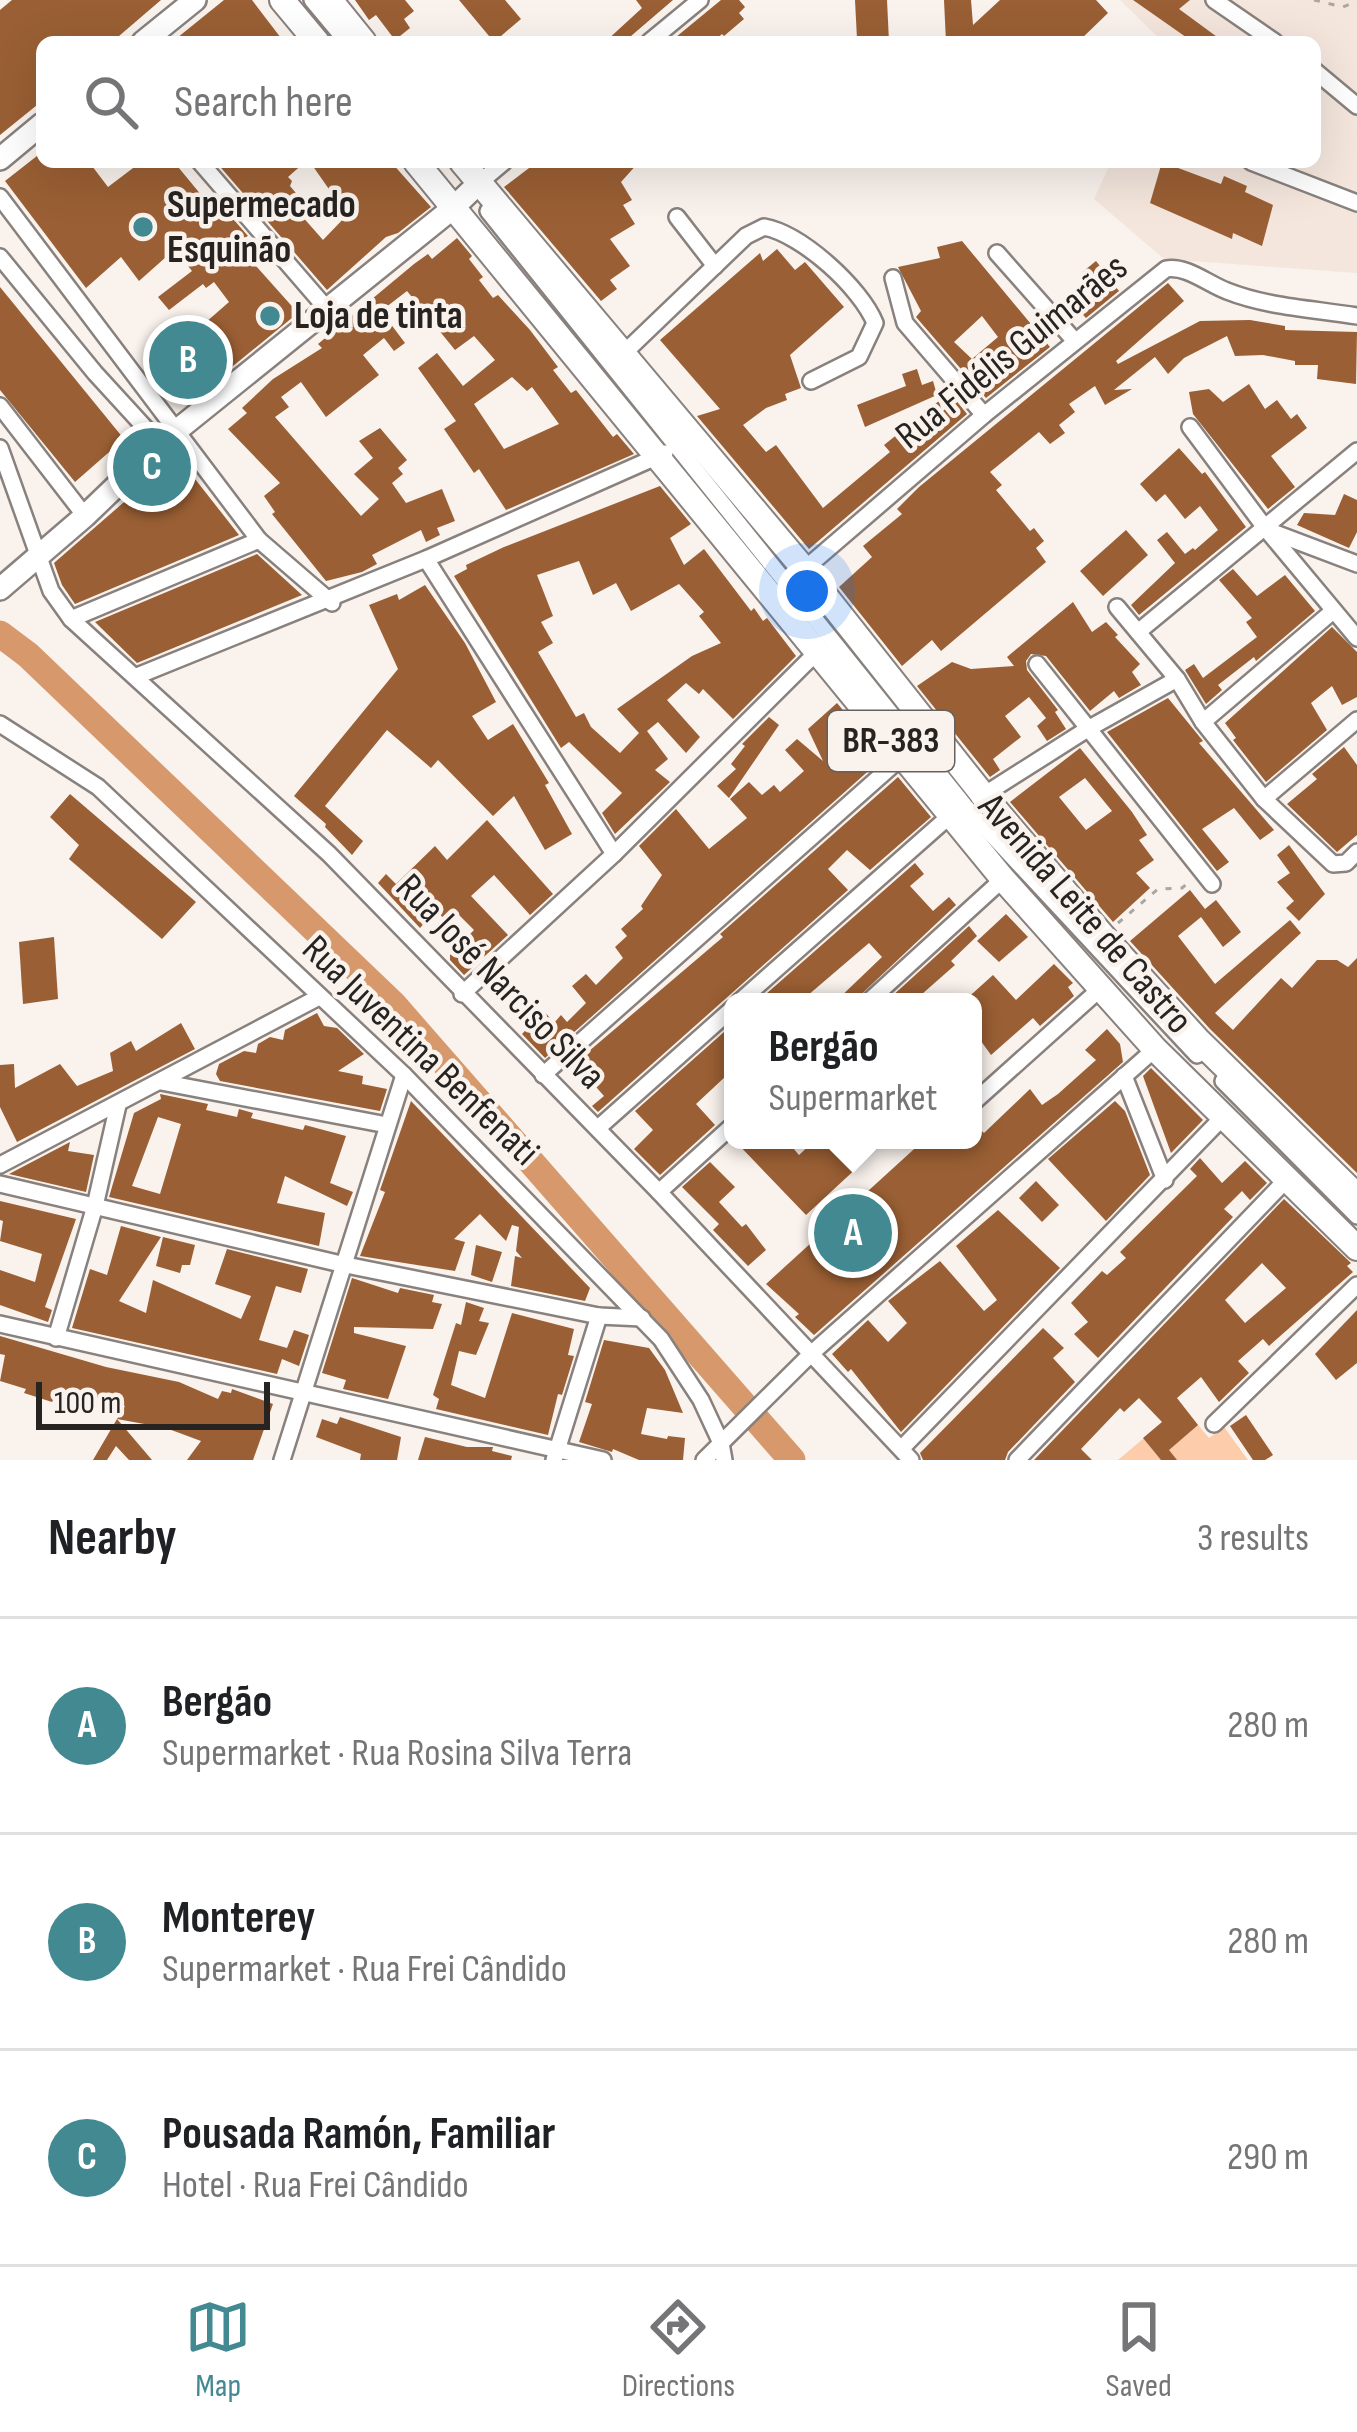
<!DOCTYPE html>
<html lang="en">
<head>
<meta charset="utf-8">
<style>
	:root { --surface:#fff; --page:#f6f6f6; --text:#202124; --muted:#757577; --line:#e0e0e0; --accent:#428991 }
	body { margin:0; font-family:"Sofia Sans Condensed",sans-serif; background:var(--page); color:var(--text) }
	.scale { position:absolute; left:36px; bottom:30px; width:234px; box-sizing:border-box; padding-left:12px; border:6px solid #262321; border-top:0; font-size:33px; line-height:42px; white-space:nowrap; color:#262321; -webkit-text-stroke:9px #f9f2ed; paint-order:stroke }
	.you { position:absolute; left:807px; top:591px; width:42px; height:42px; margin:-30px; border:9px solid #fff; border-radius:50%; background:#1a73e8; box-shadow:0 0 0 18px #1a73e833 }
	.badge { display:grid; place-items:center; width:78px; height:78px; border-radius:50%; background:var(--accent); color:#fff; font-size:39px; font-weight:700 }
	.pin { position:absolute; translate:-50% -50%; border:6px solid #fff; box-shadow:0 3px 12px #0006 }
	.popup { position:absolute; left:724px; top:993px; width:258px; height:156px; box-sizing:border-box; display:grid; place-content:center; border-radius:18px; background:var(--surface); filter:drop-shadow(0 3px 9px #0005); font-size:39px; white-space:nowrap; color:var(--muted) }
	.popup b { font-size:45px; color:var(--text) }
	.popup::after { content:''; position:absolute; left:50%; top:100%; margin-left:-24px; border:24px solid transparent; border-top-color:var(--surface) }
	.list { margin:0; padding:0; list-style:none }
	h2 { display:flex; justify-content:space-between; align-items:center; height:156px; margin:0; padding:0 48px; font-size:51px }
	h2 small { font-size:39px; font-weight:400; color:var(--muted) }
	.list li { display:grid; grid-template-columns:78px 1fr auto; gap:36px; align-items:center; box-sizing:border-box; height:216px; padding:0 48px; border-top:3px solid var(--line) }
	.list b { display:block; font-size:45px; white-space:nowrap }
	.list p { margin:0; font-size:39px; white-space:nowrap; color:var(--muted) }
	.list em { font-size:39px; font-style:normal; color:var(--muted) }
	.icon { flex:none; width:66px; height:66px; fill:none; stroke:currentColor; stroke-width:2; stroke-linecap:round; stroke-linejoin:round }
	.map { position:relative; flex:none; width:1357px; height:1460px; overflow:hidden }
	.search { position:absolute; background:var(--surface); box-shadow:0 12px 48px #0002; left:36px; right:36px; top:36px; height:132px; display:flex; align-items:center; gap:30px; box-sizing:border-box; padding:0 42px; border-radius:18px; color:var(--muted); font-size:45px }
	.sheet { height:804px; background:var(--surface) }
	nav { display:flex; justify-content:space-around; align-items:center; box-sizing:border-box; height:168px; border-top:3px solid var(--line); background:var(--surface); font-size:33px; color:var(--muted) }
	nav a { display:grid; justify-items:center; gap:6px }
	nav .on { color:var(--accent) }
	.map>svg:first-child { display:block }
	.built { fill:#f4e6dd }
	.green { fill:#fdccaa }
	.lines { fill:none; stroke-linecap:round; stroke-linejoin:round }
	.stream { stroke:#d7986c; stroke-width:4.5 }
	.river { stroke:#d7986c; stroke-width:27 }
	.building { fill:#9a5f34; fill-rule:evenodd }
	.minor-casing { stroke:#88817d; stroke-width:20 }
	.major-casing { stroke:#88817d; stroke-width:26 }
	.highway-casing { stroke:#88817d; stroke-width:28 }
	.path { stroke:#aba6a2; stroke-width:3; stroke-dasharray:6 9; stroke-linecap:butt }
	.minor { stroke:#fff; stroke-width:15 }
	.major { stroke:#fff; stroke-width:21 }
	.highway { stroke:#fff; stroke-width:24 }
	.poi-dot { fill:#428991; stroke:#f9f2ed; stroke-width:4.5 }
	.labels { text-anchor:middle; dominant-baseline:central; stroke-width:9; stroke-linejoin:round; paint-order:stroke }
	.shield { fill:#f9f2ed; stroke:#65615e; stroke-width:3 }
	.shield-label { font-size:36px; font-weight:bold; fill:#262321 }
	.poi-label { font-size:39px; font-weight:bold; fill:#262321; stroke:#f9f2ed; text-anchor:start }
	.street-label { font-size:39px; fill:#262321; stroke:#f9f2ed }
</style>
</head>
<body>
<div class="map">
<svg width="1357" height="1460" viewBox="0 0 1357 1460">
	<rect width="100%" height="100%" fill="#f9f2ed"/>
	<!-- built -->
	<polygon class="built" points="1120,0 1357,0 1357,273 1164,259 1094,199 1111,162 1315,162 1315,42 1163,42"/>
	<!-- green -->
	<polygon class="green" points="1182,1406 1209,1438 1224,1427 1248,1460 1118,1460"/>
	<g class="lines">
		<!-- stream -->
		<polyline class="stream" points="0,648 28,655"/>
		<!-- river -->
		<polyline class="river" points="0,634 28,655 393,1004 792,1460"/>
	</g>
	<!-- building -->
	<g class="building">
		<polygon points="12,0 161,0 112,42 42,42 42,101 0,135 0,10"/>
		<polygon points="224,0 252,0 284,42 172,42"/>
		<polygon points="355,0 405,0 414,11 404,19 410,28 395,40 376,15 369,20"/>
		<polygon points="459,0 505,0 521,19 494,42"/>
		<polygon points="636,0 673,0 624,42 605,42 642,8"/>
		<polygon points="721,0 739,0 745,7 739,13 744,19 724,36 722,34 713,42 670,42"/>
		<polygon points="855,0 887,0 889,42 861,42 857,39"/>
		<polygon points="944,0 971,0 973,25 1000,0 1096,0 1108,13 1078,42 946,42"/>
		<polygon points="1133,0 1190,0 1179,9 1224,42 1193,42"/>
		<polygon points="42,152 42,162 89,162 108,187 141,162 174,162 221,219 228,213 248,236 244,238 253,251 247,256 298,313 189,402 157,364 177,348 172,342 185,331 189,337 229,302 214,282 206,288 203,284 169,310 158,297 192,271 175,249 139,281 121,257 86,288 5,181"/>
		<polygon points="216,162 305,162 288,177 292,181 290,186 301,199 297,206 301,215 323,240 347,215 310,162 391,162 431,207 398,233 386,237 327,290"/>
		<polygon points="537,162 639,162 621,182 632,200 623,205 635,224 610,239 630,266 610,280 617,289 601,301 504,187"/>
		<polygon points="1162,162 1221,184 1224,176 1247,186 1245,192 1273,205 1262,246 1233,233 1232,239 1150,203"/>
		<path d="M457,238L472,256L469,259L483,277L479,280L493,298L498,295L530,330L558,367L553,370L571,393L576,390L613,437L617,434L634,454L506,510L479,469L474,473L444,429L456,421L418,368L437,353L463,386L495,360L474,336L455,350L407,291L381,311L405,343L394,351L384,338L363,355L379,375L326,417L301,382L281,397L289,407L275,417L361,516L379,499L354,474L373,458L359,441L380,428L407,460L398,468L403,474L392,483L406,503L442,489L455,521L437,528L440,535L426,542L421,530L372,555L377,564L362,572L326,581L272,514L275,512L264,496L280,483L228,429L247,413L242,408L273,379L322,348L318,344L414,264L428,254L432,259ZM512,377L527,391L532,387L559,424L504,449L474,404Z"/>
		<path d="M962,241L1050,347L986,398L916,317L921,311L898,267L940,258L937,247ZM982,316L998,337L972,359L954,342Z"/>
		<polygon points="777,249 795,270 805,262 844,307 790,355 801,388 785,394 787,400 766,408 743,425 766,452 776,445 823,508 890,452 884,445 939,401 942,412 955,399 967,414 809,549 697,416 720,409 660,340 760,253 763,261"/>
		<polygon points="1096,261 1119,291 1086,318 1071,302 1090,286 1080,274"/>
		<polygon points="1168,283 1184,301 1116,361 1118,364 1200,321 1250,320 1285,326 1285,330 1357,332 1356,384 1317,379 1318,365 1295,365 1295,361 1263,355 1235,356 1227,336 1184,358 1168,374 1155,357 1114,390 1132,389 1105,405 1095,386 1069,404 1075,412 1059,425 1065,433 1050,444 1039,432 990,472 1002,485 996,490 1030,531 1034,528 1044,541 1036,548 1046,562 941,651 932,640 902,666 839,587 872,557 863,546 902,514 897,509 919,487"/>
		<polygon points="0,287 124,439 75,482 0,390"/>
		<polygon points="917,369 922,385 933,381 937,395 865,427 857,405 906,386 902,374"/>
		<polygon points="1249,384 1265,409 1277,400 1291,419 1297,414 1307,428 1271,456 1295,487 1268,509 1193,414 1189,392 1209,389 1223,402"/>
		<polygon points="1179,448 1202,474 1205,472 1246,527 1139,615 1131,605 1175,563 1157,540 1167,532 1185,554 1193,548 1195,550 1218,530 1200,506 1185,519 1165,494 1156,502 1140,484"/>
		<polygon points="177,456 239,535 75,604 62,585 54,563"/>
		<path d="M660,486L691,524L670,538L684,565L704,549L751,611L754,608L763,621L767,618L796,656L733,719L703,689L699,694L686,683L667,700L700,737L686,753L658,722L647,731L668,759L655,770L670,782L615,834L602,813L622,793L569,742L561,748L454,576L467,569L466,565L504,547ZM579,561L593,595L616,583L631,611L679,584L704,612L699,616L721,643L692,656L617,709L639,733L620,753L591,727L584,713L576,717L538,652L553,643L541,622L553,616L537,575Z"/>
		<polygon points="1344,494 1357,500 1357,532 1349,548 1297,525 1304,513 1335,515"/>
		<polygon points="1126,530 1148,555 1103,596 1080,571"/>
		<polygon points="257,554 302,595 137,663 95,622"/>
		<polygon points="1233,569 1257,596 1285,575 1315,611 1256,661 1254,657 1218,685 1222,690 1206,704 1185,670 1194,664 1203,678 1257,637 1246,622 1252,618 1219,580"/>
		<polygon points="425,585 465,643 496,702 472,716 488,740 513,724 549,783 545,785 572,834 545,850 514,796 493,816 438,760 431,768 387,730 325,806 363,841 352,855 325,827 326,824 294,796 398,669 369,605 397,594 399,600"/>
		<polygon points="1073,602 1092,632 1106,622 1118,635 1115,637 1140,664 1132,672 1141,685 1119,698 1114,691 1090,711 1046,656 1031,654 1026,661 1027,670 1058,710 1055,712 1066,729 1047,741 1037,726 1046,718 1029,697 1005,716 1021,737 993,759 1000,770 990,777 917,686 952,662 971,669 1014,666 1007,657"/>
		<polygon points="1332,627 1357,652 1357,697 1342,705 1332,686 1311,703 1327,730 1266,782 1233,740 1236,738 1225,723"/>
		<polygon points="1168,698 1203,741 1199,743 1274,830 1260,840 1234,808 1202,829 1229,862 1217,871 1107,732"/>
		<polygon points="837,703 883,758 545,1058 522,1034 544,1011 554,1023 561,1015 567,1022 586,1003 572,986 586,974 596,985 623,958 615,947 627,936 621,929 643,909 641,906 662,875 639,846 676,809 709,849 747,818 730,799 749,782 762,795 774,785 780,792 804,771 785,750 797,739 823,761 808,729"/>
		<polygon points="769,717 779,725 729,798 717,786 736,769 731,764 745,746 742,744"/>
		<polygon points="1344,747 1357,765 1357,835 1337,852 1287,804 1317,779 1312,774"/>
		<path d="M1080,748L1132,812L1147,835L1139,840L1154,860L1136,873L1150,888L1113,922L1010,802ZM1085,778L1112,811L1086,830L1059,797Z"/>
		<polygon points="898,777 931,817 870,870 847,850 828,869 848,890 598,1112 592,1106 604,1096 575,1063 723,937 720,934"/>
		<polygon points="70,794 196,902 162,939 69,859 79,845 50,817"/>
		<polygon points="487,820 553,894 530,915 494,875 471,896 508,935 464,975 450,960 450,955 474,930 455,911 445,920 436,910 420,928 378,883 386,874 396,884 435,846 447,860"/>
		<polygon points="1289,845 1325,894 1299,921 1286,908 1294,901 1277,882 1290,873 1277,855"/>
		<polygon points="915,863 924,874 910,886 933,911 949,897 956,905 853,1002 835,1002 882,957 869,943 800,1002 757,1002"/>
		<polygon points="1190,890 1205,909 1216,900 1241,932 1223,947 1201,917 1178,936 1215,984 1290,920 1301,933 1215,1013 1233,1030 1281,978 1292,988 1317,960 1337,960 1348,967 1357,958 1357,1173 1210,1029 1130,941"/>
		<polygon points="1006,914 1028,937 999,962 977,941"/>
		<polygon points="969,926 977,936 951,961 955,965 913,1002 894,1002 890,998"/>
		<polygon points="54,937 58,999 23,1004 19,942"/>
		<polygon points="1054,964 1073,983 1068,987 1074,996 1040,1026 1033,1018 991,1055 973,1030 973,1002 963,1002 993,975 1016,1000"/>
		<polygon points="317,1013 324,1026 337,1028 364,1054 338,1071 363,1076 362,1084 387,1089 380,1111 220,1081 216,1074 219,1064 244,1051 256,1053 258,1044 270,1037 283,1040 285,1030"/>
		<polygon points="181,1023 195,1049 17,1142 0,1107 0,1065 14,1064 15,1088 60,1064 77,1086 113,1071 110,1053 131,1041 136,1051"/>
		<polygon points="733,1024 733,1084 726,1076 696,1104 715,1125 660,1175 634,1149 653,1130 635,1111"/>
		<polygon points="1107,1029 1120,1044 1123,1062 814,1335 795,1317 799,1314 766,1284 924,1140 973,1140 973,1123 984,1133 1030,1089 1042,1105 1058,1094 1096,1060 1085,1050"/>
		<polygon points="1151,1068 1203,1120 1171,1153 1143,1076"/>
		<path d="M160,1094L208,1104L206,1110L237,1117L239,1109L253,1113L251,1118L303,1130L305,1125L346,1136L330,1183L353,1192L347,1206L285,1176L277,1203L325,1213L319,1246L109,1197L134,1113L161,1099ZM158,1117L181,1124L160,1194L132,1186Z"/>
		<polygon points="411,1101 590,1288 585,1301 511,1286 515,1256 522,1258 516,1251 519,1227 512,1225 506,1241 480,1214 454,1239 465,1242 455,1271 360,1256 385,1192 380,1190"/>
		<polygon points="1115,1101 1125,1111 1150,1175 1106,1221 1048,1159"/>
		<polygon points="734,1140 786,1140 799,1155 815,1140 887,1140 806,1215"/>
		<polygon points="70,1142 68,1151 94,1155 86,1192 9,1174"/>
		<polygon points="1200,1158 1222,1183 1245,1161 1267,1183 1250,1200 1242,1191 1224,1209 1233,1217 1098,1358 1074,1334 1088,1322 1071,1303 1102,1271 1107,1275 1126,1258 1120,1252 1197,1176 1190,1169"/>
		<polygon points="710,1162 735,1187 719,1202 742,1227 746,1224 766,1250 748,1266 713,1230 719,1224 682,1187"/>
		<polygon points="1036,1181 1059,1205 1042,1222 1019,1198"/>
		<path d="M1284,1199L1351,1263L1347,1266L1353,1272L1269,1346L1263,1339L1238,1361L1249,1373L1219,1402L1201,1377L1177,1398L1198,1425L1169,1450L1177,1460H1161L1143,1438L1162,1422L1139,1398L1124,1412L1120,1408L1081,1449L1092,1460H1034ZM1262,1263L1286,1288L1245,1323L1225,1300Z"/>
		<polygon points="0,1201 76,1219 45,1307 52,1310 48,1322 0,1305 0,1270 35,1282 42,1254 0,1241 3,1221 0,1220"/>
		<polygon points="998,1210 1060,1268 901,1432 851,1369 848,1372 832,1354 868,1320 888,1342 907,1323 888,1301 940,1261 984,1311 997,1300 956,1246"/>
		<polygon points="121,1226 161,1237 119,1301 146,1313 153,1280 241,1319 251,1296 215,1284 227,1249 308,1269 301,1293 276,1286 259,1340 287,1348 294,1330 309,1335 299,1366 282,1359 277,1374 72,1328 90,1269 107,1275"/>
		<polygon points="163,1237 195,1245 190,1265 182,1265 180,1273 156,1266"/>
		<polygon points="476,1245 502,1252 492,1282 471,1275"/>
		<polygon points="352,1278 398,1293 400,1288 434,1295 432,1302 442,1304 433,1329 354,1327 354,1333 406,1346 388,1399 343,1389 346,1380 322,1373"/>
		<polygon points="466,1302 484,1308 479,1321 489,1323 476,1355 459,1351 451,1385 485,1398 512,1313 574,1329 568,1355 574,1356 562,1395 558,1394 548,1435 436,1409 439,1399 433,1395 456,1323 461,1325"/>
		<polygon points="1357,1310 1357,1363 1336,1380 1315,1354"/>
		<polygon points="1043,1328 1064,1348 1053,1358 1075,1382 1008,1452 1005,1460 923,1460 920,1453"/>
		<polygon points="0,1336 106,1367 179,1382 218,1399 222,1391 231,1393 232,1389 273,1404 253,1460 187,1460 201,1441 166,1428 117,1419 125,1406 97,1398 95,1411 54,1398 52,1402 24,1393 26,1389 0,1381 5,1355 0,1354"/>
		<polygon points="604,1340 649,1348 665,1370 683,1413 647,1408 641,1434 667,1439 668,1436 685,1438 683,1460 639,1460 613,1449 612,1452 579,1442 592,1404 585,1402"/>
		<polygon points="1246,1415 1273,1455 1265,1460 1253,1460 1230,1426"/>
		<polygon points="340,1417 401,1437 397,1460 360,1460 361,1454 316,1437 322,1419 337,1424"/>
		<polygon points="117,1419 152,1460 129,1460 116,1446 107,1460 93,1460"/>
		<polygon points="425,1437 467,1447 493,1447 492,1451 512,1456 511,1460 418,1460"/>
	</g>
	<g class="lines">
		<!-- minor casing -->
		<g class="minor-casing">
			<g id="minor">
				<polyline points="312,0 347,42"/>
				<polyline points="1214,0 1275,42"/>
				<polyline points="649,42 700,0"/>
				<polyline points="1315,71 1357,106"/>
				<polyline points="200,162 327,309"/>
				<polyline points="1251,162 1357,203"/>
				<polyline points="479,183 504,162"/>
				<polyline points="0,197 259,540 332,603"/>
				<polyline points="488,211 965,806 1197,1055"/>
				<polyline points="677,217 715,266"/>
				<polyline points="997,253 1074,340"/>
				<polyline points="0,257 95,373 160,444"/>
				<polyline points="893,278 905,323 984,415"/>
				<path d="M622,355L746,236L764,227C802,234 861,288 875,323L859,357L811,381"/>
				<polyline points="0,406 85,516"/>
				<polyline points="1190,427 1266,529 1357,638"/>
				<polyline points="0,448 51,591 71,619 329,854 659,1192 911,1460"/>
				<polyline points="1270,531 1357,564"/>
				<polyline points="426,559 614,854"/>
				<path d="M800,573L984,415L1166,269C1186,265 1208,284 1227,291C1267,307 1314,309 1357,316"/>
				<polyline points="1117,607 1177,679 1203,722 1264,799 1333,864 1346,863 1357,852"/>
				<polyline points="71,619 259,540"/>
				<polyline points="1138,632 1357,451"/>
				<polyline points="1037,664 1212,884"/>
				<polyline points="137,676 426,559 665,453"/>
				<polyline points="1203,722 1333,611"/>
				<polyline points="0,724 98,787 404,1075 661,1339 701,1400 721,1443 724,1460"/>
				<polyline points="979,798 1086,730 1177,679"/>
				<polyline points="1264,799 1357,720"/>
				<polyline points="462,994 614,854 818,651"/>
				<polyline points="739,1002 953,813"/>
				<polyline points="868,1002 1003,879"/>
				<polyline points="543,1075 903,756"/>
				<polyline points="1124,1076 1165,1180"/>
				<polyline points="1223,1081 1357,1216"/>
				<polyline points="161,1082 387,1125"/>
				<polyline points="974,1102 1100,989"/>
				<polyline points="598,1128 733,1008"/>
				<polyline points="0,1165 319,997"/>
				<polyline points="0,1184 341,1264 599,1316 642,1318"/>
				<polyline points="659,1192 733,1125"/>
				<polyline points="0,1324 603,1460"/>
				<polyline points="56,1338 95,1206 118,1105"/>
				<polyline points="1214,1424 1357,1285"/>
				<polyline points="902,1448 1223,1117"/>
				<polyline points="282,1460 404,1075"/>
				<polyline points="554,1460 599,1316"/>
				<polyline points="704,1460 813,1352 1155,1049"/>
				<polyline points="1017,1460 1287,1179"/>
			</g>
		</g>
		<!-- major casing -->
		<g class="major-casing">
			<g id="major">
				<polyline points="143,42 195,0"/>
				<polyline points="0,159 42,124"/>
				<polyline points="0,589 85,516 160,444 453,208 479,183"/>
			</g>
		</g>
		<!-- highway casing -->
		<g class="highway-casing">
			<g id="highway">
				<polyline points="282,0 317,42"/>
				<polyline points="330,0 364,42"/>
				<polyline points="416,162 1003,879 1155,1049 1357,1248"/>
				<polyline points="462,162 804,569 983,795 1103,936 1198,1040 1357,1196"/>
			</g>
		</g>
		<!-- path -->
		<g class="path">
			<polyline points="1314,0 1343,7 1357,1"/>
			<polyline points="1118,923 1158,889 1182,888 1189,882"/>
		</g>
		<!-- minor -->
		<use href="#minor" class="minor"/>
		<!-- major -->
		<use href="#major" class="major"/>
		<!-- highway -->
		<use href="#highway" class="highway"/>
	</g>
	<!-- markers -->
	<g class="poi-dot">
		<circle cx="143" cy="227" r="12"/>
		<circle cx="270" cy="316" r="12"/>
	</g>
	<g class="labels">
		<!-- shield labels -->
		<rect class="shield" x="828" y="711" width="126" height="60" rx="9"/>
		<g class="shield-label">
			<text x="891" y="741">BR-383</text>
		</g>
		<!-- poi labels -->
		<g class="poi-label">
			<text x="167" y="205">Supermecado<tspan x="167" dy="45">Esquinão</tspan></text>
			<text x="294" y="316">Loja de tinta</text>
		</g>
		<!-- street labels -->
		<g class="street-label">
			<text transform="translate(1012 352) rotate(-39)">Rua Fidélis Guimarães</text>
			<text transform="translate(1085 914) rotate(49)">Avenida Leite de Castro</text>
			<text transform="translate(500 982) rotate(46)">Rua José Narciso Silva</text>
			<text transform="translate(420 1051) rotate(44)">Rua Juventina Benfenati</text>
		</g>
	</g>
</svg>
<div class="scale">100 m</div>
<div class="you"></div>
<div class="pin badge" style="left:853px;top:1233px">A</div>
<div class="popup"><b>Bergão</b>Supermarket</div>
<div class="pin badge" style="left:188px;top:360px">B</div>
<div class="pin badge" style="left:152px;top:467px">C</div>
<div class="search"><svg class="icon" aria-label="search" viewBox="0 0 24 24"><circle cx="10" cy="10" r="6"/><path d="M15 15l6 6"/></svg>Search here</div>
</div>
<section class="sheet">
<h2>Nearby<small>3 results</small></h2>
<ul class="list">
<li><span class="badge">A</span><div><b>Bergão</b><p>Supermarket · Rua Rosina Silva Terra</p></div><em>280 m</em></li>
<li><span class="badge">B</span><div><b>Monterey</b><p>Supermarket · Rua Frei Cândido</p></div><em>280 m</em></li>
<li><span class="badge">C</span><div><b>Pousada Ramón, Familiar</b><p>Hotel · Rua Frei Cândido</p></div><em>290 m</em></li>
</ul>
</section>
<nav>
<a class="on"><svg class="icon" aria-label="map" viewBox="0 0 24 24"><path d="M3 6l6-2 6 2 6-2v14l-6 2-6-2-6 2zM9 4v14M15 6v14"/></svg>Map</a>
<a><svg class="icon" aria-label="directions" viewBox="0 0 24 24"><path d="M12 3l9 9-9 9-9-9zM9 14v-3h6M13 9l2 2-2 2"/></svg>Directions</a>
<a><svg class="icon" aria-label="saved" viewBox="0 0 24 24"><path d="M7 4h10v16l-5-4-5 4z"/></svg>Saved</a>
</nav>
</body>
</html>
